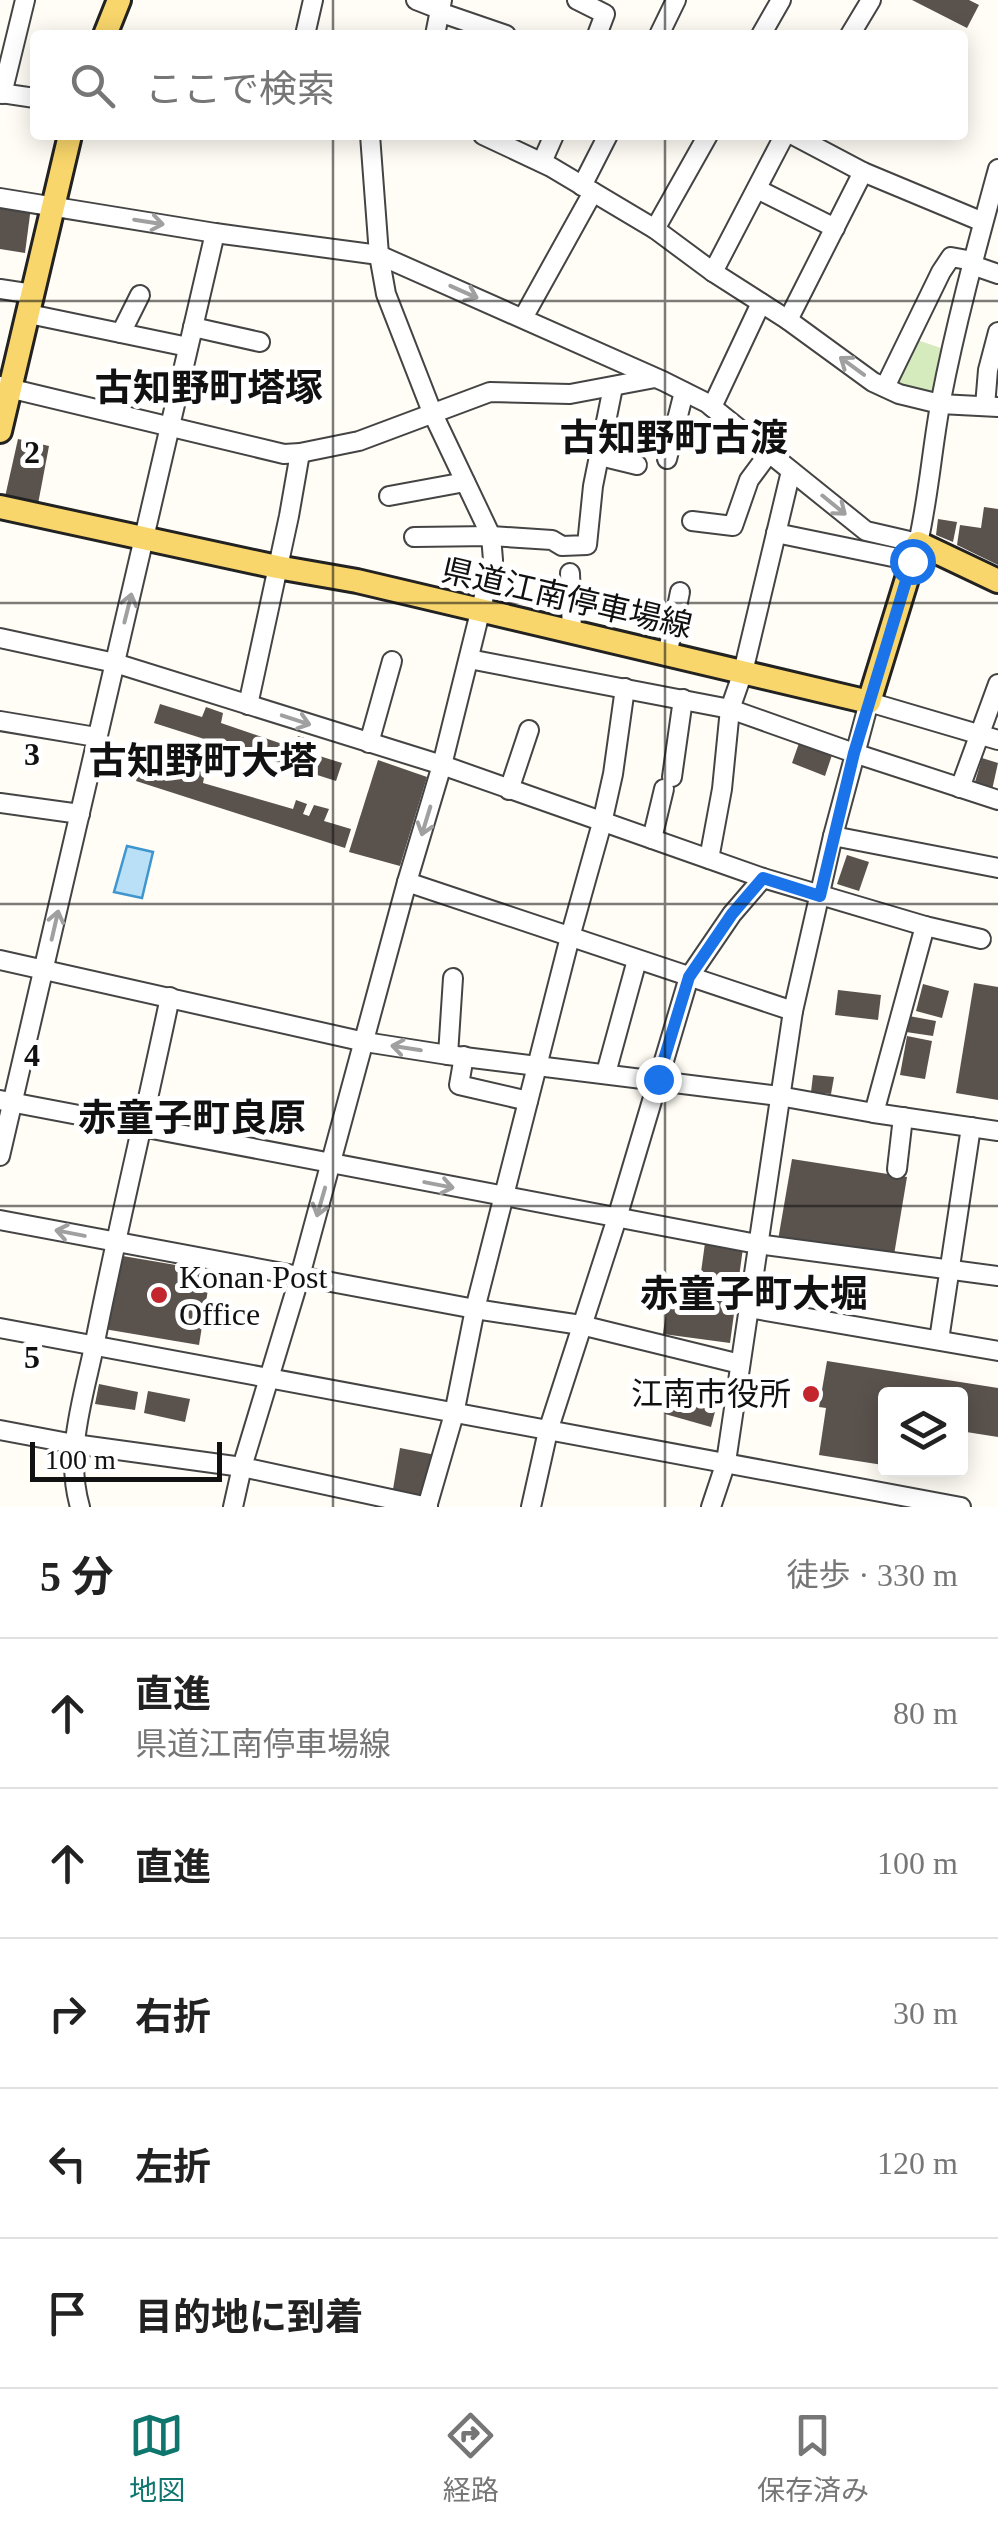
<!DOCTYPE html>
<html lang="ja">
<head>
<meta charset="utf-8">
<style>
	:root { --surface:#fff; --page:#f2f2f2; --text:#222; --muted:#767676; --line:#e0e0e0; --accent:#0f766e }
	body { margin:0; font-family:"Times New Roman","Noto Sans JP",serif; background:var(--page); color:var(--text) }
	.controls { position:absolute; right:30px; bottom:30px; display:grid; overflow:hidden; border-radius:10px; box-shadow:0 5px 25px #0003 }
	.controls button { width:90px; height:90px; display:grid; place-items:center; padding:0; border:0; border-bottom:2px solid var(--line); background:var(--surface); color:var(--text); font:50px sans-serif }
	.scale { position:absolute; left:30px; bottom:25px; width:192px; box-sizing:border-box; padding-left:10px; border:5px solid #111; border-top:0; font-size:28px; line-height:35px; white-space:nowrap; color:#111; -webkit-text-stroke:8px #fff; paint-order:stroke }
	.stop { position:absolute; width:30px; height:30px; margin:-22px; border:8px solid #1a73e8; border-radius:50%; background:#fff }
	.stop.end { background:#1a73e8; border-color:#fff; box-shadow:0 2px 10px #0008 }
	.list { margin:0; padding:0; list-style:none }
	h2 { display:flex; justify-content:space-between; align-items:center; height:130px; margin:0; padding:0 40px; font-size:42px }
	h2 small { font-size:32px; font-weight:400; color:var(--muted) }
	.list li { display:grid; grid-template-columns:65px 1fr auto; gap:30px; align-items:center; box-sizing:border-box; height:150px; padding:0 40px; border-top:2px solid var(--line) }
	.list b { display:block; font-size:38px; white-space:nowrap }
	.list p { margin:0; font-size:32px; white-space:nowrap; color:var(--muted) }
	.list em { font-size:32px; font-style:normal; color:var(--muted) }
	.icon { flex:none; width:55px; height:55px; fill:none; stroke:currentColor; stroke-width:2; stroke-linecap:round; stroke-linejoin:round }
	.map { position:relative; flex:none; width:998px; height:1507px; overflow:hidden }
	.search { position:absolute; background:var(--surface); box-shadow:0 5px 25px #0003; left:30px; right:30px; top:30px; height:110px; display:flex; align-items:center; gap:25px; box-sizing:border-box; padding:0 35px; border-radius:10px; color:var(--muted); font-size:38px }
	.sheet { height:880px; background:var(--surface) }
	nav { display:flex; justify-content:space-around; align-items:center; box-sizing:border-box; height:140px; border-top:2px solid var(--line); background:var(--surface); font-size:28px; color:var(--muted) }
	nav a { display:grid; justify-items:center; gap:5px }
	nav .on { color:var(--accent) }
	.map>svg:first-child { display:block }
	.green { fill:#d5ebbd }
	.water { fill:#b9e0f7; stroke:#3f96cf; stroke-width:2.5 }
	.building { fill:#5a524d }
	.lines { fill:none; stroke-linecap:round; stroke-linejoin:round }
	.minor-casing { stroke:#444; stroke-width:22 }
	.major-casing { stroke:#222; stroke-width:28 }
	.minor { stroke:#fff; stroke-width:18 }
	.major { stroke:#f9d66b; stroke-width:22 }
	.oneway { stroke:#a0a0a0 }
	.route { stroke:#1a73e8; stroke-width:12 }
	.grid { fill:none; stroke:#111; stroke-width:2.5; stroke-opacity:0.55 }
	.poi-dot { fill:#c4262e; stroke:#fff; stroke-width:4 }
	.labels { text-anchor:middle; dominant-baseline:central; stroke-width:10; stroke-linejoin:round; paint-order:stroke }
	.street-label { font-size:32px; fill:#111; stroke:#fff }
	.poi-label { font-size:32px; fill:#111; stroke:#fff; text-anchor:start }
	.quarter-label { font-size:38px; font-weight:bold; fill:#111; stroke:#fff }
	.grid-label { font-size:32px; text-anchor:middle; font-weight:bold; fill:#111; stroke:#fff; stroke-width:10; stroke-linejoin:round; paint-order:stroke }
</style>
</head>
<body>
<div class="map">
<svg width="998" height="1507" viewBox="0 0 998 1507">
	<rect width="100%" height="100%" fill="#fffdf5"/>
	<!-- green -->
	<polygon class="green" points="911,338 944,349 936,396 903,388 892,382"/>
	<!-- water -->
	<polygon class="water" points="127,846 153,852 142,898 114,892"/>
	<!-- building -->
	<g class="building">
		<polygon points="912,0 969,0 979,5 967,28"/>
		<polygon points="0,203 31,207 25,253 0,249"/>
		<polygon points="18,439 49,446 38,504 5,497"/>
		<polygon points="984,507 998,509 998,565 957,545 960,525 981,528"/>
		<polygon points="938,519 957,522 953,542 936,535"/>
		<polygon points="160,704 202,717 206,707 223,713 221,723 294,748 298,736 317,742 313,754 342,763 336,781 154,723"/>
		<polygon points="799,743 832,755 825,776 792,763"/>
		<polygon points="982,758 998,763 992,790 975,782"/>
		<polygon points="143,760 184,775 188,766 205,773 203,783 293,809 296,800 307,804 303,814 309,816 314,805 329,809 324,821 351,829 345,848 136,781"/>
		<polygon points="378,760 427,777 400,866 349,852"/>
		<polygon points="847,855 869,862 859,891 837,884"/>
		<polygon points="974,983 998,987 998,1100 956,1093"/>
		<polygon points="923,984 949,991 942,1018 916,1011"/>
		<polygon points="838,990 881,995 878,1020 835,1015"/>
		<polygon points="909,1016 936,1021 933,1036 906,1032"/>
		<polygon points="907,1036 932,1041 925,1079 900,1075"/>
		<polygon points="813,1075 834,1077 831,1094 811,1092"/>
		<polygon points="792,1159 907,1177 894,1255 778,1240"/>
		<polygon points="705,1243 743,1248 730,1343 663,1334 668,1297 697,1301"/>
		<polygon points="117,1255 211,1271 199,1345 104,1329"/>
		<polygon points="827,1361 998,1388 998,1437 960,1431 960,1394 886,1394 886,1450 883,1465 819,1455 826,1408 819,1407"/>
		<polygon points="99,1384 138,1392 135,1410 95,1404"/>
		<polygon points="674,1384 719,1396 711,1427 665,1414"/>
		<polygon points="148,1391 190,1399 185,1422 144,1413"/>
		<polygon points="400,1448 436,1455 424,1503 392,1495"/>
	</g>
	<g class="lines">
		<!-- minor casing -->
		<g class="minor-casing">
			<g id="minor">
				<polyline points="416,0 439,9"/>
				<polyline points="577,0 605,14 597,35"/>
				<polyline points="439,12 506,35"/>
				<polyline points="305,35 313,0"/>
				<polyline points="435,35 442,0"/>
				<polyline points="659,35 676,0"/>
				<polyline points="761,35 781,0"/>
				<polyline points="850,35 871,0"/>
				<polyline points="0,93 35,98"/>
				<polyline points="2,94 25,0"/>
				<polyline points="483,135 551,167 655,229 713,272 788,320 873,382 899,394 940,404 998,407"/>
				<polyline points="793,135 863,172 983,222"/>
				<polyline points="542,162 554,135"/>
				<polyline points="582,186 608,135"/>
				<polyline points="757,189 835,228"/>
				<path d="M0,198L215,233L379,255L663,381L707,403L866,531L918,543C929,495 932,447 941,400C956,322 977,246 998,169"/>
				<polyline points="655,229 708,135"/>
				<polyline points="972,265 998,274"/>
				<polyline points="713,272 784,136"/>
				<polyline points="0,289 33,294"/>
				<polyline points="29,314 188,347"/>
				<polyline points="523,318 593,192"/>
				<polyline points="788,320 863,172"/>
				<polyline points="193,327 260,342"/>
				<polyline points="121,333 140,295"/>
				<polyline points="0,386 284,454 300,453 359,441 490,392 570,394 655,378"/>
				<polyline points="885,387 941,272 951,257 973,261"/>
				<polyline points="985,406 988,370 998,332"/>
				<polyline points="712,407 761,303"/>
				<polyline points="600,456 637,465"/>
				<polyline points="667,459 684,392"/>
				<polyline points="389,496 465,482"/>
				<polyline points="692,521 733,526 749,480 769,453"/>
				<polyline points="776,533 912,561"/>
				<polyline points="414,537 491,536 552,540 562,546 587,545 593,486 613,387"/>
				<polyline points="570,573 572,633"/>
				<polyline points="0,638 115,663 442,765 763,878 925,926 874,1113"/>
				<polyline points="667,656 680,592"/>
				<polyline points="469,659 730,709 854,753 998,800"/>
				<polyline points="248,705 289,516 300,453"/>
				<polyline points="0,721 96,737"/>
				<polyline points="369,743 392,661"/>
				<polyline points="672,777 683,699"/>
				<polyline points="960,788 998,684"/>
				<polyline points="509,790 529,730"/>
				<polyline points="0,803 80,814"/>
				<polyline points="833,836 998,868"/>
				<polyline points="652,839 664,789"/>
				<polyline points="709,859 722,789 730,709 743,672 791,471"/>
				<polyline points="407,882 793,1011"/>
				<polyline points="925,926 981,939"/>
				<polyline points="0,960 365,1042 448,1055 779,1096 874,1113 998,1131"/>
				<polyline points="448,1055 453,978"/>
				<polyline points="464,1056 459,1085 528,1101"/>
				<polyline points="606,1073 637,960"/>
				<polyline points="0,1100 757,1244 998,1276"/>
				<polyline points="0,1156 215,233"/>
				<polyline points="897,1169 903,1117"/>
				<polyline points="0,1220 475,1309 581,1325 740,1364"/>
				<polyline points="749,1308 998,1351"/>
				<polyline points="0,1328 961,1507"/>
				<polyline points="939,1340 971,1127"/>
				<polyline points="0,1430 74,1444 242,1467 428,1507"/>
				<path d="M80,1507C64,1452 84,1396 95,1342C118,1226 146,1112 170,997"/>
				<polyline points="233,1507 242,1467 300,1276 407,882 442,765 493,560 491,536 432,412 386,294 379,255 370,135"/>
				<polyline points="427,1507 454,1414 475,1309 570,937 602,823 613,774 625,688"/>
				<polyline points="531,1507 548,1431 617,1218 689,977 732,914 763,878"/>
				<polyline points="711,1507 726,1462 793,1011 833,836 869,702 998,740"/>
			</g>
		</g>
		<!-- major casing -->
		<g class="major-casing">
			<g id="major">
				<polyline points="105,35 119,0"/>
				<polyline points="0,431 70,135"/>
				<polyline points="0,507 277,567 357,581 869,702 918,543 998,581"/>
			</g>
		</g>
		<!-- minor -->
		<use href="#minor" class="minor"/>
		<!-- major -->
		<use href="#major" class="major"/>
	</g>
	<!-- one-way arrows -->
	<defs><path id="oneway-shaft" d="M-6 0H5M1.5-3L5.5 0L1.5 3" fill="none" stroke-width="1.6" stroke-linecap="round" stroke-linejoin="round" transform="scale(2.5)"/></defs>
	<g class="oneway">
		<use href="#oneway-shaft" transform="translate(149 222) rotate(9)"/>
		<use href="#oneway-shaft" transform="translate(464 292) rotate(24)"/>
		<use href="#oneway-shaft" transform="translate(852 366) rotate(-144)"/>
		<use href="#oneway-shaft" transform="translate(834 505) rotate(39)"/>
		<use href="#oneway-shaft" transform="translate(128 608) rotate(-76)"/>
		<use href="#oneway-shaft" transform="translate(296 720) rotate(18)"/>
		<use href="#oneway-shaft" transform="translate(426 821) rotate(107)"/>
		<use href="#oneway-shaft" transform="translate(55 925) rotate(-77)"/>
		<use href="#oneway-shaft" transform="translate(406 1048) rotate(-171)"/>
		<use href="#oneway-shaft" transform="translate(439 1185) rotate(11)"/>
		<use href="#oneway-shaft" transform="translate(321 1202) rotate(106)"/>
		<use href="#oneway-shaft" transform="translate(70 1233) rotate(-169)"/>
	</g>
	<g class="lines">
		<!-- route -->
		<polyline class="route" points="658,1079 689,977 732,914 763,878 820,896 854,753 912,561"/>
	</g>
	<!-- grid -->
	<path class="grid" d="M333,0V35M665,0V35M333,135V1507M665,135V1507M0,301H998M0,603H998M0,904H998M0,1206H998"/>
	<!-- markers -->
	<g class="poi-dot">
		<circle cx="159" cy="1295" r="10"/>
		<circle cx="811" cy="1394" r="10"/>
	</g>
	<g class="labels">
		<!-- street labels -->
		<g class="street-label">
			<text transform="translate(567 598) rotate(13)">県道江南停車場線</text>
		</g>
		<!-- poi labels -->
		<g class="poi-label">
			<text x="179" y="1277">Konan Post<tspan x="179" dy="37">Office</tspan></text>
			<text x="791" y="1394" text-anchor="end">江南市役所</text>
		</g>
		<!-- quarter labels -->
		<g class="quarter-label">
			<text x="209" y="388">古知野町塔塚</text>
			<text x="674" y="438">古知野町古渡</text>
			<text x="203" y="761">古知野町大塔</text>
			<text x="192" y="1118">赤童子町良原</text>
			<text x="754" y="1294">赤童子町大堀</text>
		</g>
	</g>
	<g class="grid-label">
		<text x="32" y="463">2</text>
		<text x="32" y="765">3</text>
		<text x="32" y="1066">4</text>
		<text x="32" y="1368">5</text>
	</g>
</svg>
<div class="controls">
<button><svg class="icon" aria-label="layers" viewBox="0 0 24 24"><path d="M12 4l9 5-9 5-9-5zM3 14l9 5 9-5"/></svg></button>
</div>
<div class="scale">100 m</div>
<div class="stop" style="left:912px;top:561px"></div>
<div class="stop end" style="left:658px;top:1079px"></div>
<div class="search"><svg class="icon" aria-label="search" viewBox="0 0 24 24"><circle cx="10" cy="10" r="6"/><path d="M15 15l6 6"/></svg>ここで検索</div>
</div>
<section class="sheet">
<h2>5 分<small>徒歩 · 330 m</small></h2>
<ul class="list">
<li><svg class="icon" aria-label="ahead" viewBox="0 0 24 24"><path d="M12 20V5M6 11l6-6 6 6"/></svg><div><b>直進</b><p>県道江南停車場線</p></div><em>80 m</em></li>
<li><svg class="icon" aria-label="ahead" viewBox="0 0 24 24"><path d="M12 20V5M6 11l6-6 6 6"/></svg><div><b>直進</b></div><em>100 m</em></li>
<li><svg class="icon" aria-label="right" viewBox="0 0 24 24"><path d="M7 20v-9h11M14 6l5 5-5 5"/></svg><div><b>右折</b></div><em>30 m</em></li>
<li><svg class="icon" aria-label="left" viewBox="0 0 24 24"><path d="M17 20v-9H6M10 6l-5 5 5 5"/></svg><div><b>左折</b></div><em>120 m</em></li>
<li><svg class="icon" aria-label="arrive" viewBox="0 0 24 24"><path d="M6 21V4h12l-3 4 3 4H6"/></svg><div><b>目的地に到着</b></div></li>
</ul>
</section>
<nav>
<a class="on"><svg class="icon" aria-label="map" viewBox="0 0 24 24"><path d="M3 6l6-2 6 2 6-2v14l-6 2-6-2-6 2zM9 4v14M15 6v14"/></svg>地図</a>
<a><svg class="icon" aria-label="directions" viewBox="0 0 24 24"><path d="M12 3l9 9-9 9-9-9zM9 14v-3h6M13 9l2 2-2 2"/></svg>経路</a>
<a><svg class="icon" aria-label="saved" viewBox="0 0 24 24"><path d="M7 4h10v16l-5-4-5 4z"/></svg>保存済み</a>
</nav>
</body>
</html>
